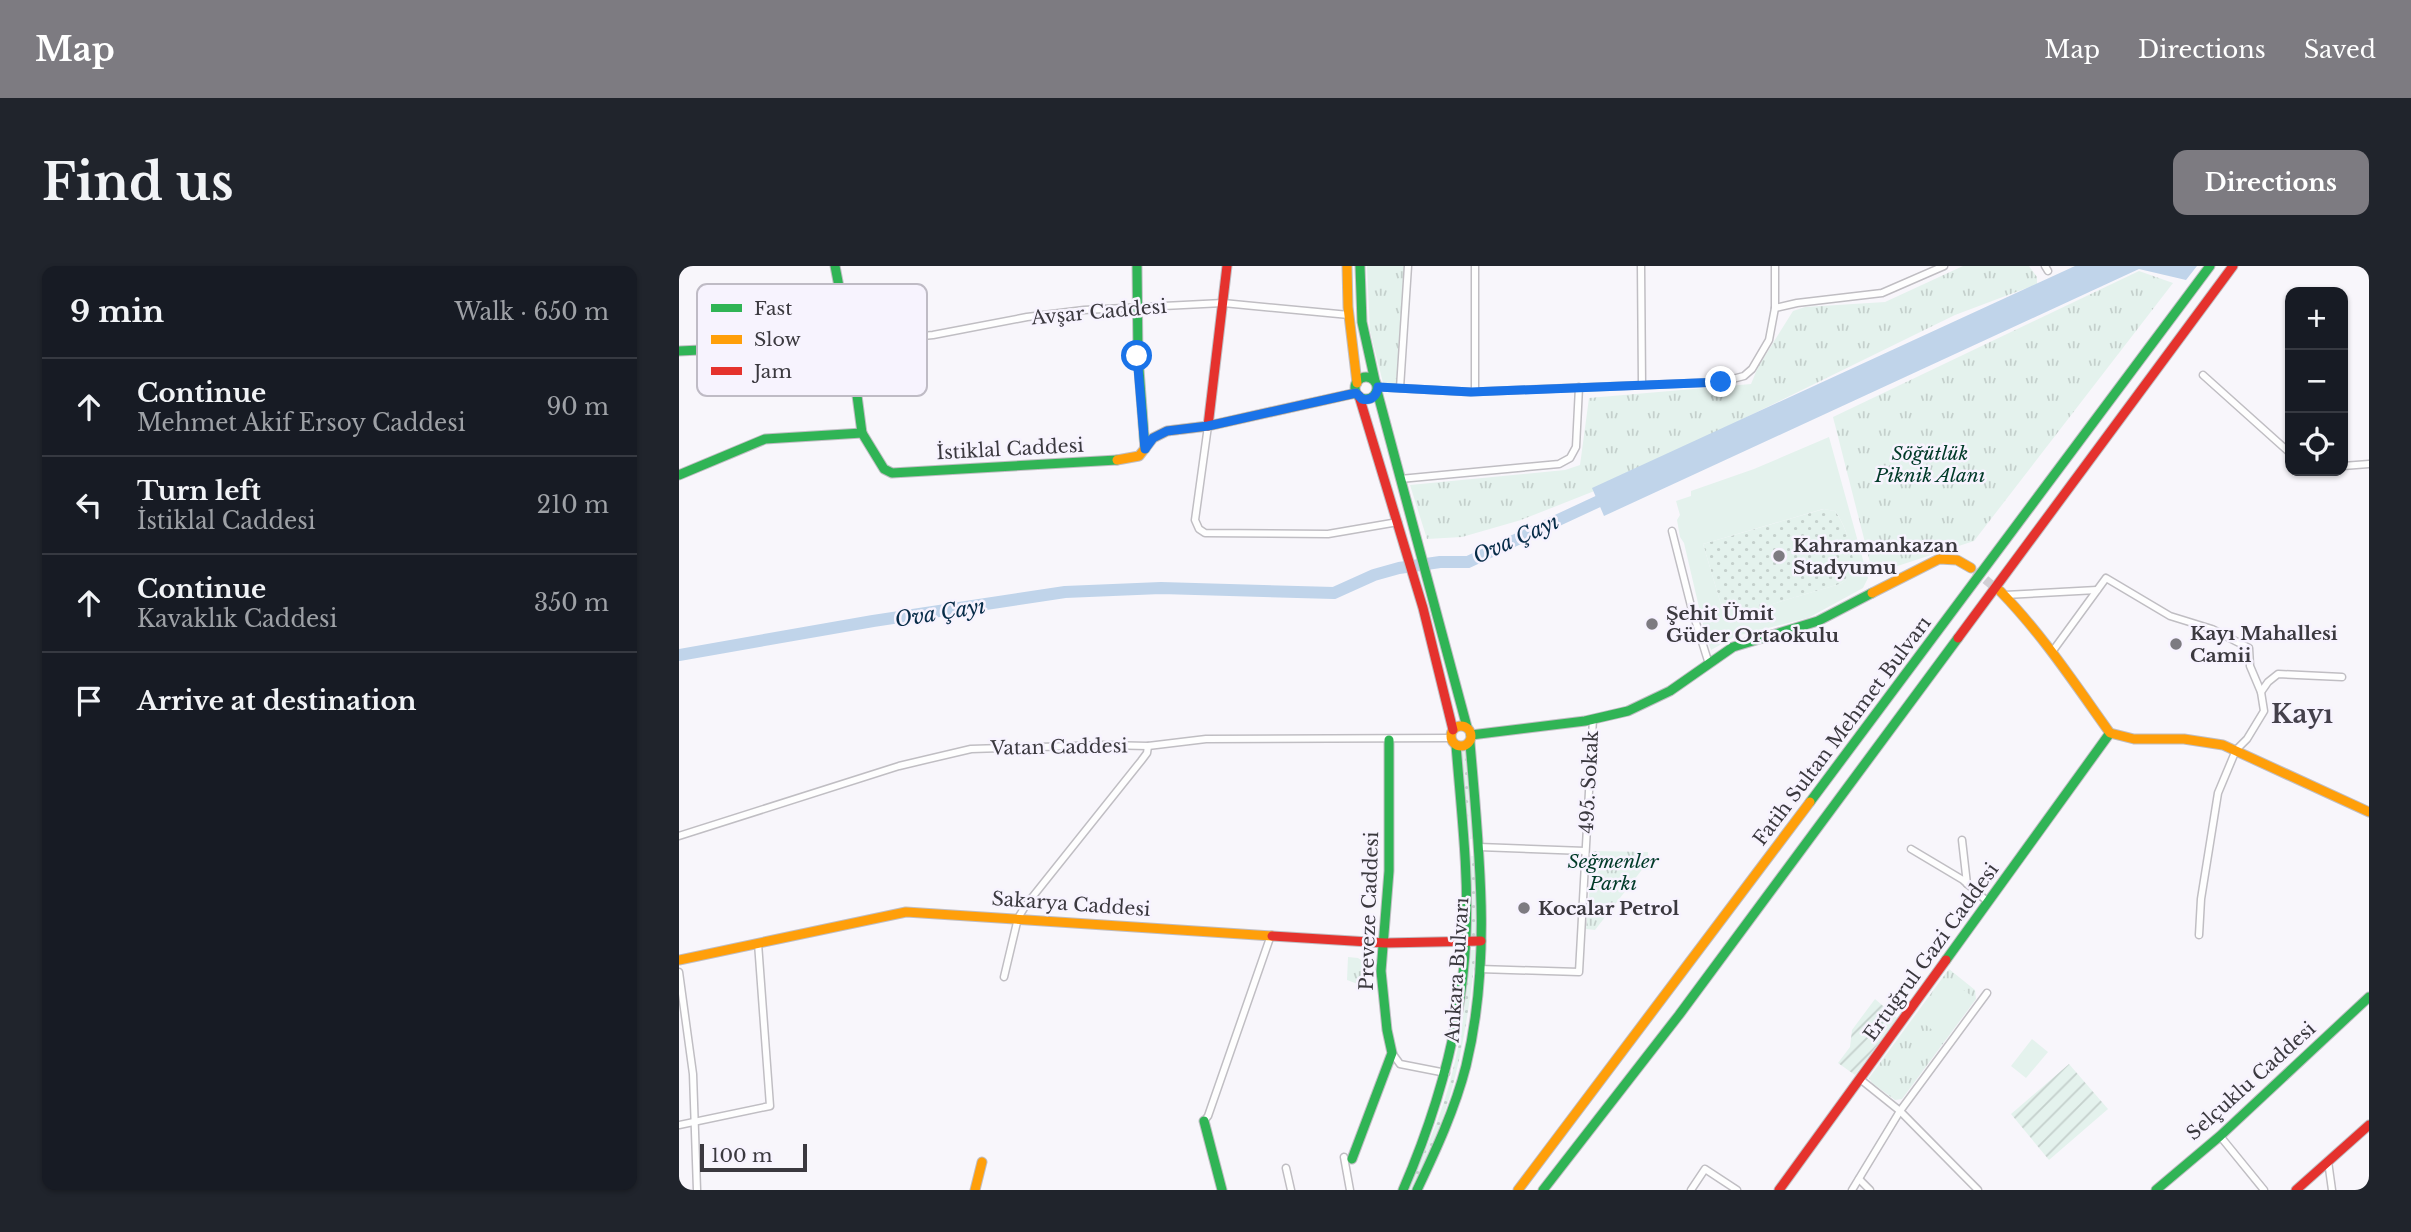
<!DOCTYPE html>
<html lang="en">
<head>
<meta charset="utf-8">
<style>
	:root { --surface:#171b24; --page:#20242c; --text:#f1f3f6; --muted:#9ea1a6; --line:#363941; --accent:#7d7b81 }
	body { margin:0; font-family:"Libre Baskerville",serif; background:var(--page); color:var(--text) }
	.controls { position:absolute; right:21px; top:21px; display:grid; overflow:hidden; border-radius:14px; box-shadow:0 2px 5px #0004 }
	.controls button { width:63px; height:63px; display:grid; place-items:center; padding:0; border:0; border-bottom:2px solid var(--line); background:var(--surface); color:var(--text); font:35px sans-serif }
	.scale { position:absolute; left:21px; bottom:18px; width:107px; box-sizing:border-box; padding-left:7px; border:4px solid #3b393f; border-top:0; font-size:19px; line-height:24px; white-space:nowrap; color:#3b393f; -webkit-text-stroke:5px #f7f3fe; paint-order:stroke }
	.stop { position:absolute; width:21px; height:21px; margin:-16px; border:5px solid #1a73e8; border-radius:50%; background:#fff }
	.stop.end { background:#1a73e8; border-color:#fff; box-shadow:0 2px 7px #0008 }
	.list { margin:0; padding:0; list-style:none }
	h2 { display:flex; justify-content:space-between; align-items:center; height:91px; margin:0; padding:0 28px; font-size:30px }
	h2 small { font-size:23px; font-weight:400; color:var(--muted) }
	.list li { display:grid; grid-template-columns:46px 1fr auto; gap:21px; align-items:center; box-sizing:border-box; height:98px; padding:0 28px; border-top:2px solid var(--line) }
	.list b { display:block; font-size:26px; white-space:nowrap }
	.list p { margin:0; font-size:23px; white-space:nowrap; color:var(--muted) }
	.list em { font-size:23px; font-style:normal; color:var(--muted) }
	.icon { flex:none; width:38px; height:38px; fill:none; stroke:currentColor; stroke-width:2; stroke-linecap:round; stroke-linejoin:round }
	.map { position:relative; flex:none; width:1690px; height:924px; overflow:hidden; border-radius:14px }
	header { display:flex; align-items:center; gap:42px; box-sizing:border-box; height:98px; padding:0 35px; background:var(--accent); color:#fff }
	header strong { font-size:33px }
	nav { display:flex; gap:38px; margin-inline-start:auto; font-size:24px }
	.intro { display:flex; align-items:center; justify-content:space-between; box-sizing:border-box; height:168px; padding:0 42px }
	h1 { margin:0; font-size:49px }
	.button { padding:18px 32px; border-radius:14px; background:var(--accent); color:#fff; font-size:24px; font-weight:700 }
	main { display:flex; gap:42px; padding:0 42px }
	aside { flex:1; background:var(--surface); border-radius:14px; box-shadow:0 2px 5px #0004 }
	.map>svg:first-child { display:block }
	.grass { fill:url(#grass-dots) }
	.park { fill:url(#park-tufts) }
	.garden { fill:url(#garden-furrows) }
	.pitch { fill:#e4f2ed; fill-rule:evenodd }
	.water { fill:#c0d4ea }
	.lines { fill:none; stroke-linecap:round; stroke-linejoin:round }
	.river { stroke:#c0d4ea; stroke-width:12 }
	.secondary-tunnel { stroke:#d2d0d5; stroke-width:9; stroke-dasharray:9 4.5; stroke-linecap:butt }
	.street-casing { stroke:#c0bec3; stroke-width:9 }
	.fast-casing { stroke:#c0bec3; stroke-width:11 }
	.slow-casing { stroke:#c0bec3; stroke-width:11 }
	.jam-casing { stroke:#c0bec3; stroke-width:11 }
	.street { stroke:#fefefe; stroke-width:6 }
	.fast { stroke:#30b455; stroke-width:9 }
	.slow { stroke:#ff9f0a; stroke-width:9 }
	.jam { stroke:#e5322d; stroke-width:9 }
	.route { stroke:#1a73e8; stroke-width:9 }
	.poi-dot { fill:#7d7b81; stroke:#f7f3fe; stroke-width:2.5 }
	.labels { text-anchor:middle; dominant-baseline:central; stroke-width:5; stroke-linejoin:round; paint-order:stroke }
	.street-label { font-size:19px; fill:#3b393f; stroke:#f7f3fe }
	.park-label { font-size:19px; font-style:italic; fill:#003a28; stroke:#f7f3fe }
	.poi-label { font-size:19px; font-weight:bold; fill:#3b393f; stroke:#f7f3fe; text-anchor:start }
	.water-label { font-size:21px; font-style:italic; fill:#072c48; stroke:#f7f3fe }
	.district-label { font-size:26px; font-weight:bold; fill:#44404b; stroke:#f7f3fe }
	.key { fill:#f7f3fe; stroke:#bfbbc5; stroke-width:2 }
	.key-label { font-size:19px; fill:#3b393f }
</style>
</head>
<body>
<header>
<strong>Map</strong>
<nav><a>Map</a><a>Directions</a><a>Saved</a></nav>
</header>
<div class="intro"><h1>Find us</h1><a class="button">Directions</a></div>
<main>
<aside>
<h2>9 min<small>Walk · 650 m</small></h2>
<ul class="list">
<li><svg class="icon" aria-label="ahead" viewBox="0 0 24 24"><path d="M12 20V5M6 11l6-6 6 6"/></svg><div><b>Continue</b><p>Mehmet Akif Ersoy Caddesi</p></div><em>90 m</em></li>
<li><svg class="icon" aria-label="left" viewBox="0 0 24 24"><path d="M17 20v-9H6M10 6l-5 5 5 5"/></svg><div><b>Turn left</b><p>İstiklal Caddesi</p></div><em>210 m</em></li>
<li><svg class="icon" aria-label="ahead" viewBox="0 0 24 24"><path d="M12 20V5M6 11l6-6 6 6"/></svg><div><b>Continue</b><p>Kavaklık Caddesi</p></div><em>350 m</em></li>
<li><svg class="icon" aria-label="arrive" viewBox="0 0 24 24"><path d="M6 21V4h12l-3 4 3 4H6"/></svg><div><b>Arrive at destination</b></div></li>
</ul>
</aside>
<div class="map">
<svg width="1690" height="924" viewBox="0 0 1690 924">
	<defs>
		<pattern id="grass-dots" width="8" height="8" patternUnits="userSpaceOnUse" patternTransform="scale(1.75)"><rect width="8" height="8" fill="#e4f2ed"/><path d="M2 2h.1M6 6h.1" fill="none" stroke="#c4d0cc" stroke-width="1.8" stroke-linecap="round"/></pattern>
		<pattern id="park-tufts" width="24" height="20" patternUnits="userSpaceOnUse" patternTransform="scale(1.75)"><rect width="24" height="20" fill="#e4f2ed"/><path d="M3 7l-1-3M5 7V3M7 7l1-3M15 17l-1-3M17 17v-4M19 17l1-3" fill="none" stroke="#c4d0cc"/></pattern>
		<pattern id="garden-furrows" width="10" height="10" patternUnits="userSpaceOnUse" patternTransform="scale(1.75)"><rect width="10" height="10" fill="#e4f2ed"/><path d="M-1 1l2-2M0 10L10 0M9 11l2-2" fill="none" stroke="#c4d0cc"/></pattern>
	</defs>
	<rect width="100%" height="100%" fill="#f8f6fb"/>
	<!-- grass -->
	<g class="grass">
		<path d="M1145,243L1156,245C1166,258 1179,295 1174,310L1161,318L1046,352L1024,278Z"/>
		<polygon points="786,484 794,573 791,573 782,485"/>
		<polygon points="792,590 796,590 797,670 792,670"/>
		<path d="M792,684H797C790,744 782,803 761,860C753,882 742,903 732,924H728C746,886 763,849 773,808C784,767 787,725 792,684Z"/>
	</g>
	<!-- park -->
	<g class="park">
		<polygon points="688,0 727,0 718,118 721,122 704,117 691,65"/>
		<polygon points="1284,0 1350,0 1358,11 1358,18 1276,49 923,222 842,254 783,271 748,273 731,219 886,204 901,199 910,132 1072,118 1079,101 1114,45 1126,41 1206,36"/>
		<polygon points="1460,5 1494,17 1295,275 1194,308 1154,151"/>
		<polygon points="914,585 969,586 969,596 916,664 907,663"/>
		<polygon points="669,691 679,692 688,698 688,716 684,720 668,714"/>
		<polygon points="1270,703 1296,724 1297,733 1223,833 1216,834 1193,817 1190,812"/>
	</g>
	<!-- garden -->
	<g class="garden">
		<polygon points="1196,733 1218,752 1176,809 1159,797 1171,781 1173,764"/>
		<polygon points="1390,798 1429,843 1370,894 1332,848"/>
	</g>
	<!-- pitch -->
	<g class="pitch">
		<path d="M1150,171L1189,312L1184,322L1129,352L1057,370L1032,384L1026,367L1005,277L1001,271L998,254L1001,249L997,235L1012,230V225L1075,203ZM1144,243L1156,245C1166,257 1179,296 1173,310L1161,318L1046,352L1024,278Z"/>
		<polygon points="1270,714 1293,730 1263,771 1240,754"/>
		<polygon points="1353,773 1369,786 1347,812 1332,800"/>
	</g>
	<!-- water -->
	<polygon class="water" points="1396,0 1518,0 1507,14 1460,3 925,250 913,222"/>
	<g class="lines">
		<!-- river -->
		<polyline class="river" points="0,389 194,355 386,326 482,322 655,327 695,309 720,302 761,296 789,296 933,229"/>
		<!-- secondary-tunnel -->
		<polyline class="secondary-tunnel" points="1296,305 1320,325"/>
		<!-- street casing -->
		<g class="street-casing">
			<g id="street">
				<polyline points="962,0 963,118"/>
				<polyline points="1366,0 1369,5"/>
				<polyline points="1096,42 1118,37 1203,27 1265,0"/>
				<polyline points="171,77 254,69 348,51 405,44 544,37 670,49"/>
				<polyline points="1524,109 1611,187"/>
				<polyline points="699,121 791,126 1042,116 1065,110 1073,103 1090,74 1096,42 1096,0"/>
				<polyline points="721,122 729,0"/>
				<polyline points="796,125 796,0"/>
				<polyline points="529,160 516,254 520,263 526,267 649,268 719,256"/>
				<polyline points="1664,200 1690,198"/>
				<polyline points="721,213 880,198 891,192 897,181 900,121"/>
				<polyline points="993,265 1013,344 1030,398"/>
				<polyline points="1326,329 1418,324"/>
				<polyline points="1373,386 1427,312 1491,350 1533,363 1570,382 1571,400 1582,426 1585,445 1568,473 1557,484 1539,527 1522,633 1520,669"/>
				<polyline points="1582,426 1589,416 1599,408 1663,411"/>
				<polyline points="0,570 220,500 292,483 425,479 469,480 527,473 772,472"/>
				<polyline points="1283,574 1288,618"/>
				<polyline points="800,581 906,585"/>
				<polyline points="1232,583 1284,614 1309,636"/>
				<polyline points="800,703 900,706 914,453"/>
				<polyline points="0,706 14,808 18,924"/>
				<polyline points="325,711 339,652 347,639 462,495 468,487 469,480"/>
				<polyline points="713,787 721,798 767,807"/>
				<polyline points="1181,813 1221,845 1299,924"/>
				<polyline points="525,855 529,850 592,669"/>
				<polyline points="0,859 91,840 79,677"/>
				<polyline points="1541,870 1585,924"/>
				<polyline points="665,891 671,924"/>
				<polyline points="1649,895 1653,924"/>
				<polyline points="607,902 612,924"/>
				<polyline points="1180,913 1191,924"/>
				<polyline points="1012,924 1026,903 1058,924"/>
				<polyline points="1173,924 1221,845 1308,727"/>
			</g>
		</g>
		<!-- fast casing -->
		<g class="fast-casing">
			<g id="fast">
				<polyline points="156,0 171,77 183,167"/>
				<polyline points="458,0 459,90 466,183"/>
				<polyline points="681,0 683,56 696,115"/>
				<polyline points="0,85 171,77"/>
				<circle cx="687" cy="122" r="11"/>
				<polyline points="698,125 788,461"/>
				<polyline points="0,209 86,173 183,167 205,203 213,207 438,194"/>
				<polyline points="792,469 906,455 949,445 991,425 1054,381 1139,355 1193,327"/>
				<polyline points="1131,536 1531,0"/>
				<polyline points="1267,694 1431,467"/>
				<polyline points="525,855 543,924"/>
				<polyline points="673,893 713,787 708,764 702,705 710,605 710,474"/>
				<path d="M724,924C759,843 783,760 787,671C790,607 782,543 777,479"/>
				<path d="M738,924C757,884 776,843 787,800C813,694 800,584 791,477"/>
				<polyline points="864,924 1000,749 1279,372"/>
				<polyline points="1477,924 1541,870 1690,731"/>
			</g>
		</g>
		<!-- slow casing -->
		<g class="slow-casing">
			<g id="slow">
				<polyline points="668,0 669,41 678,117"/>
				<polyline points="438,194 460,190 474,172 488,165 529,160 677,127"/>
				<path d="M1321,325C1363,368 1396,418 1431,467L1455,473H1505L1544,479L1690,546"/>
				<polyline points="1193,327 1260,293 1278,294 1292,302"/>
				<circle cx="782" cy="470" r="10"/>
				<polyline points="0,694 227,646 593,670"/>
				<polyline points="296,924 303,896"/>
				<polyline points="839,924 1131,536"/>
			</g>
		</g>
		<!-- jam casing -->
		<g class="jam-casing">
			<g id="jam">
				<polyline points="680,130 744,342 774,464"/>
				<polyline points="529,160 548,0"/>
				<polyline points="1279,372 1554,0"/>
				<polyline points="593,670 706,677 802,675"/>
				<polyline points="1100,924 1267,694"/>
				<polyline points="1617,924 1690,859"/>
			</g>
		</g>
		<!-- street -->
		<use href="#street" class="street"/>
		<!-- fast -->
		<use href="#fast" class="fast"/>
		<!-- slow -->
		<use href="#slow" class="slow"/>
		<!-- jam -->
		<use href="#jam" class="jam"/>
	</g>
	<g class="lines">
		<!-- route -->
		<path class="route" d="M458,90L466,183L474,172L488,165L529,160L677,127L683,133C692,135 698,130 699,121L792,126L1042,116"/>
	</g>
	<!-- markers -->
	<g class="poi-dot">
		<circle cx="1100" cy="290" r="7"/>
		<circle cx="973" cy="358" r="7"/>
		<circle cx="1497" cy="378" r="7"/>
		<circle cx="845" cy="642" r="7"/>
	</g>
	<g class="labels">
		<!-- street labels -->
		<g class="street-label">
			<text transform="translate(420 46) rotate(-5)">Avşar Caddesi</text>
			<text transform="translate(331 183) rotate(-3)">İstiklal Caddesi</text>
			<text transform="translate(1163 465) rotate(-53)">Fatih Sultan Mehmet Bulvarı</text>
			<text transform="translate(380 481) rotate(-1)">Vatan Caddesi</text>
			<text transform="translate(910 516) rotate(-87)">495. Sokak</text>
			<text transform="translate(392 638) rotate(4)">Sakarya Caddesi</text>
			<text transform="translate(690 645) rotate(-88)">Preveze Caddesi</text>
			<text transform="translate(1252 686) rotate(-54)">Ertuğrul Gazi Caddesi</text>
			<text transform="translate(778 704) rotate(-86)">Ankara Bulvarı</text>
			<text transform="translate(1572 815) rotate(-42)">Selçuklu Caddesi</text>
		</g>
		<!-- park labels -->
		<g class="park-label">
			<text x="1251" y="187">Söğütlük<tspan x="1251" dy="22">Piknik Alanı</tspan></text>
			<text x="934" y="595">Seğmenler<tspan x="934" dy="22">Parkı</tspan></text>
		</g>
		<!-- poi labels -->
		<g class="poi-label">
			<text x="1114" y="279">Kahramankazan<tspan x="1114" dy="22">Stadyumu</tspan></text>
			<text x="987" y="347">Şehit Ümit<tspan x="987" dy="22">Güder Ortaokulu</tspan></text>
			<text x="1511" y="367">Kayı Mahallesi<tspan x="1511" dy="22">Camii</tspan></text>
			<text x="859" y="642">Kocalar Petrol</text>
		</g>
		<!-- water labels -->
		<g class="water-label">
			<text transform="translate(837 273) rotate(-24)">Ova Çayı</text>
			<text transform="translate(261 347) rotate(-9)">Ova Çayı</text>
		</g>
		<!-- district labels -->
		<g class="district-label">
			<text x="1623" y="448">Kayı</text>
		</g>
	</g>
	<!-- legend -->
	<rect x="18" y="18" width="230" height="112" rx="10" class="key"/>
	<rect x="32" y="38" width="31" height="8" fill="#30b455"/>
	<rect x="32" y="69" width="31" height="9" fill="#ff9f0a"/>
	<rect x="32" y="101" width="31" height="8" fill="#e5322d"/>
	<g class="key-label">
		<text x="75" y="49">Fast</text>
		<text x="75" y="80">Slow</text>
		<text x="75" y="112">Jam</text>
	</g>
</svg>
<div class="controls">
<button>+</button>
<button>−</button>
<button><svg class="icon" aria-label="locate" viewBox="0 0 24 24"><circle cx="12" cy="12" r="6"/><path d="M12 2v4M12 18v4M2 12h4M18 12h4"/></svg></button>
</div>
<div class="scale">100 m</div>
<div class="stop" style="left:458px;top:90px"></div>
<div class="stop end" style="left:1042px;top:116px"></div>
</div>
</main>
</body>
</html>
